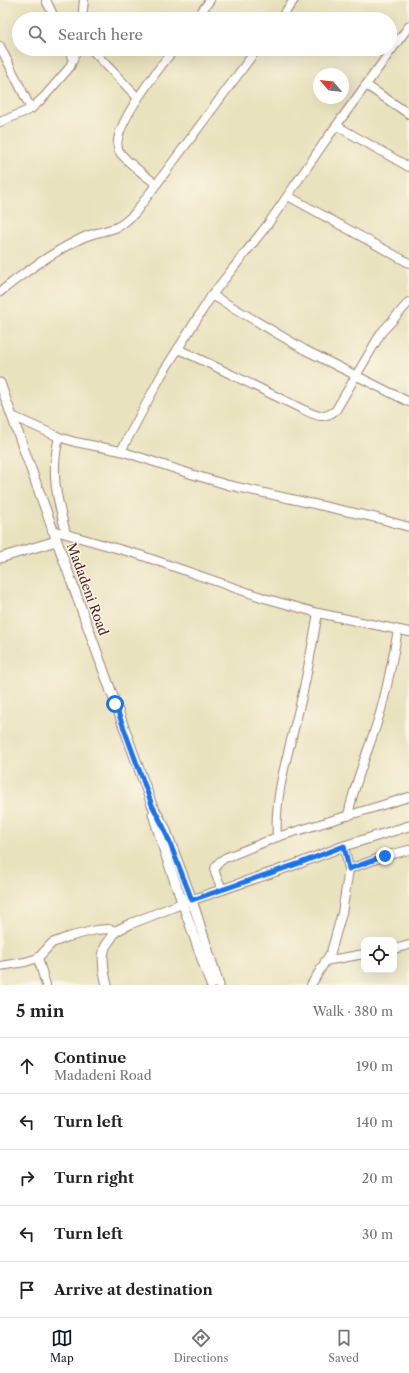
<!DOCTYPE html>
<html lang="en">
<head>
<meta charset="utf-8">
<style>
	:root { --surface:#fff; --page:#f2f2f2; --text:#222; --muted:#767676; --line:#e0e0e0; --accent:#111827 }
	body { margin:0; font-family:"Libre Caslon Text",serif; background:var(--page); color:var(--text) }
	.controls { position:absolute; right:12px; bottom:12px; display:grid; overflow:hidden; border-radius:8px; box-shadow:0 4px 16px #0002 }
	.controls button { width:36px; height:36px; display:grid; place-items:center; padding:0; border:0; border-bottom:1px solid var(--line); background:var(--surface); color:var(--text); font:20px sans-serif }
	.compass { position:absolute; left:313px; top:68px; width:36px; height:36px; border-radius:50%; background:var(--surface); box-shadow:0 4px 16px #0002; rotate:298deg }
	.stop { position:absolute; width:12px; height:12px; margin:-9px; border:3px solid #1a73e8; border-radius:50%; background:#fff }
	.stop.end { background:#1a73e8; border-color:#fff; box-shadow:0 1px 4px #0008 }
	.list { margin:0; padding:0; list-style:none }
	h2 { display:flex; justify-content:space-between; align-items:center; height:52px; margin:0; padding:0 16px; font-size:17px }
	h2 small { font-size:13px; font-weight:400; color:var(--muted) }
	.list li { display:grid; grid-template-columns:26px 1fr auto; gap:12px; align-items:center; box-sizing:border-box; height:56px; padding:0 16px; border-top:1px solid var(--line) }
	.list b { display:block; font-size:15px; white-space:nowrap }
	.list p { margin:0; font-size:13px; white-space:nowrap; color:var(--muted) }
	.list em { font-size:13px; font-style:normal; color:var(--muted) }
	.icon { flex:none; width:22px; height:22px; fill:none; stroke:currentColor; stroke-width:2; stroke-linecap:round; stroke-linejoin:round }
	.map { position:relative; flex:none; width:409px; height:985px; overflow:hidden }
	.search { position:absolute; background:var(--surface); box-shadow:0 4px 16px #0002; left:12px; right:12px; top:12px; height:44px; display:flex; align-items:center; gap:10px; box-sizing:border-box; padding:0 14px; border-radius:22px; color:var(--muted); font-size:15px }
	.sheet { height:332px; background:var(--surface) }
	nav { display:flex; justify-content:space-around; align-items:center; box-sizing:border-box; height:56px; border-top:1px solid var(--line); background:var(--surface); font-size:11px; color:var(--muted) }
	nav a { display:grid; justify-items:center; gap:2px }
	nav .on { color:var(--accent) }
	.map>svg:first-child { display:block }
	.lines { fill:none; stroke-linecap:round; stroke-linejoin:round }
	.minor-casing { stroke:#9a8074; stroke-width:10 }
	.tertiary-casing { stroke:#9a8074; stroke-width:11 }
	.minor { stroke:#fff; stroke-width:8 }
	.tertiary { stroke:#fff; stroke-width:9 }
	.route { stroke:#1a73e8; stroke-width:5 }
	.labels { text-anchor:middle; dominant-baseline:central; stroke-width:3; stroke-linejoin:round; paint-order:stroke }
	.street-label { font-size:13px; fill:#4a1f2b; stroke:#fcf5e5 }
</style>
</head>
<body>
<div class="map">
<svg width="409" height="985" viewBox="0 0 409 985">
	<rect width="100%" height="100%" fill="#fcf5e5"/>
	<filter id="ink" filterUnits="userSpaceOnUse"><feTurbulence type="fractalNoise" baseFrequency=".025" numOctaves="2"/><feDisplacementMap in="SourceGraphic" scale="8" xChannelSelector="R" yChannelSelector="G"/><feConvolveMatrix kernelMatrix="1 2 1 2 8 2 1 2 1" color-interpolation-filters="sRGB"/></filter>
	<filter id="wash" filterUnits="userSpaceOnUse"><feTurbulence type="fractalNoise" baseFrequency=".012" numOctaves="4" result="noise"/><feDisplacementMap in="SourceGraphic" scale="16" xChannelSelector="R" yChannelSelector="G"/><feGaussianBlur stdDeviation="0.9" result="paint"/><feColorMatrix in="noise" values="0 0 0 0 0 0 0 0 0 0 0 0 0 0 0 0 0 1.4 0 .05"/><feComposite in="paint" operator="in"/></filter>
	<g filter="url(#wash)">
		<rect width="100%" height="100%" fill="#e9e2be"/>
	</g>
	<g filter="url(#ink)">
		<g class="lines">
			<!-- minor casing -->
			<g class="minor-casing">
				<g id="minor">
					<polyline points="46,0 55,19"/>
					<polyline points="82,19 84,0"/>
					<polyline points="196,19 210,0"/>
					<polyline points="280,19 294,0"/>
					<polyline points="0,46 31,109"/>
					<polyline points="68,49 73,60"/>
					<polyline points="91,49 138,98"/>
					<polyline points="366,85 409,114"/>
					<polyline points="0,122 31,109 44,97 70,67 77,49"/>
					<polyline points="337,126 409,167"/>
					<path d="M156,184C146,176 125,161 119,151C108,131 161,66 174,49"/>
					<polyline points="288,196 409,263"/>
					<path d="M0,292C25,272 51,253 80,239C91,233 103,232 115,228C123,225 129,219 135,213L257,49"/>
					<polyline points="212,295 305,350 409,402"/>
					<path d="M178,349L212,365L304,410C317,416 324,420 336,410L381,333L409,302"/>
					<polyline points="12,416 59,437 75,442 121,451 191,474 228,485 377,518 409,527"/>
					<path d="M59,437C50,474 57,498 66,533"/>
					<polyline points="121,451 162,374 212,295 268,224 328,137 409,26"/>
					<polyline points="52,530 140,555 264,598 318,613 409,632"/>
					<path d="M348,816C354,784 367,754 377,723C387,693 392,661 398,630"/>
					<path d="M277,837C274,794 289,751 299,709C307,678 312,645 318,613"/>
					<polyline points="349,869 385,856 409,850"/>
					<path d="M223,890C216,875 208,868 225,858L277,837L409,797"/>
					<polyline points="394,949 409,945"/>
					<polyline points="38,958 46,985"/>
					<polyline points="325,961 364,954"/>
					<polyline points="0,966 25,962 38,958 52,943 68,937 96,930 108,929 116,931"/>
					<polyline points="311,985 331,952 342,913 349,869 344,846"/>
				</g>
			</g>
			<!-- tertiary casing -->
			<g class="tertiary-casing">
				<g id="tertiary">
					<polyline points="0,383 152,805 165,828 192,900 219,985"/>
					<polyline points="0,558 56,541"/>
					<polyline points="153,814 165,853 211,985"/>
					<polyline points="107,985 104,972 103,956 105,947 116,931 130,924 183,903 300,863 344,846 409,826"/>
				</g>
			</g>
			<!-- minor -->
			<use href="#minor" class="minor"/>
			<!-- tertiary -->
			<use href="#tertiary" class="tertiary"/>
		</g>
	</g>
	<g class="lines" filter="url(#ink)">
		<!-- route -->
		<polyline class="route" points="115,704 152,805 164,828 192,900 300,863 344,846 349,869 385,856"/>
	</g>
	<g class="labels">
		<!-- street labels -->
		<g class="street-label">
			<text transform="translate(88 589) rotate(70)">Madadeni Road</text>
		</g>
	</g>
</svg>
<div class="controls">
<button><svg class="icon" aria-label="locate" viewBox="0 0 24 24"><circle cx="12" cy="12" r="6"/><path d="M12 2v4M12 18v4M2 12h4M18 12h4"/></svg></button>
</div>
<svg class="compass" viewBox="-18 -18 36 36"><path d="M0-13l5 13h-10z" fill="#e53935"/><path d="M0 13l5-13h-10z" fill="#767676"/></svg>
<div class="stop" style="left:115px;top:704px"></div>
<div class="stop end" style="left:385px;top:856px"></div>
<div class="search"><svg class="icon" aria-label="search" viewBox="0 0 24 24"><circle cx="10" cy="10" r="6"/><path d="M15 15l6 6"/></svg>Search here</div>
</div>
<section class="sheet">
<h2>5 min<small>Walk · 380 m</small></h2>
<ul class="list">
<li><svg class="icon" aria-label="ahead" viewBox="0 0 24 24"><path d="M12 20V5M6 11l6-6 6 6"/></svg><div><b>Continue</b><p>Madadeni Road</p></div><em>190 m</em></li>
<li><svg class="icon" aria-label="left" viewBox="0 0 24 24"><path d="M17 20v-9H6M10 6l-5 5 5 5"/></svg><div><b>Turn left</b></div><em>140 m</em></li>
<li><svg class="icon" aria-label="right" viewBox="0 0 24 24"><path d="M7 20v-9h11M14 6l5 5-5 5"/></svg><div><b>Turn right</b></div><em>20 m</em></li>
<li><svg class="icon" aria-label="left" viewBox="0 0 24 24"><path d="M17 20v-9H6M10 6l-5 5 5 5"/></svg><div><b>Turn left</b></div><em>30 m</em></li>
<li><svg class="icon" aria-label="arrive" viewBox="0 0 24 24"><path d="M6 21V4h12l-3 4 3 4H6"/></svg><div><b>Arrive at destination</b></div></li>
</ul>
</section>
<nav>
<a class="on"><svg class="icon" aria-label="map" viewBox="0 0 24 24"><path d="M3 6l6-2 6 2 6-2v14l-6 2-6-2-6 2zM9 4v14M15 6v14"/></svg>Map</a>
<a><svg class="icon" aria-label="directions" viewBox="0 0 24 24"><path d="M12 3l9 9-9 9-9-9zM9 14v-3h6M13 9l2 2-2 2"/></svg>Directions</a>
<a><svg class="icon" aria-label="saved" viewBox="0 0 24 24"><path d="M7 4h10v16l-5-4-5 4z"/></svg>Saved</a>
</nav>
</body>
</html>
